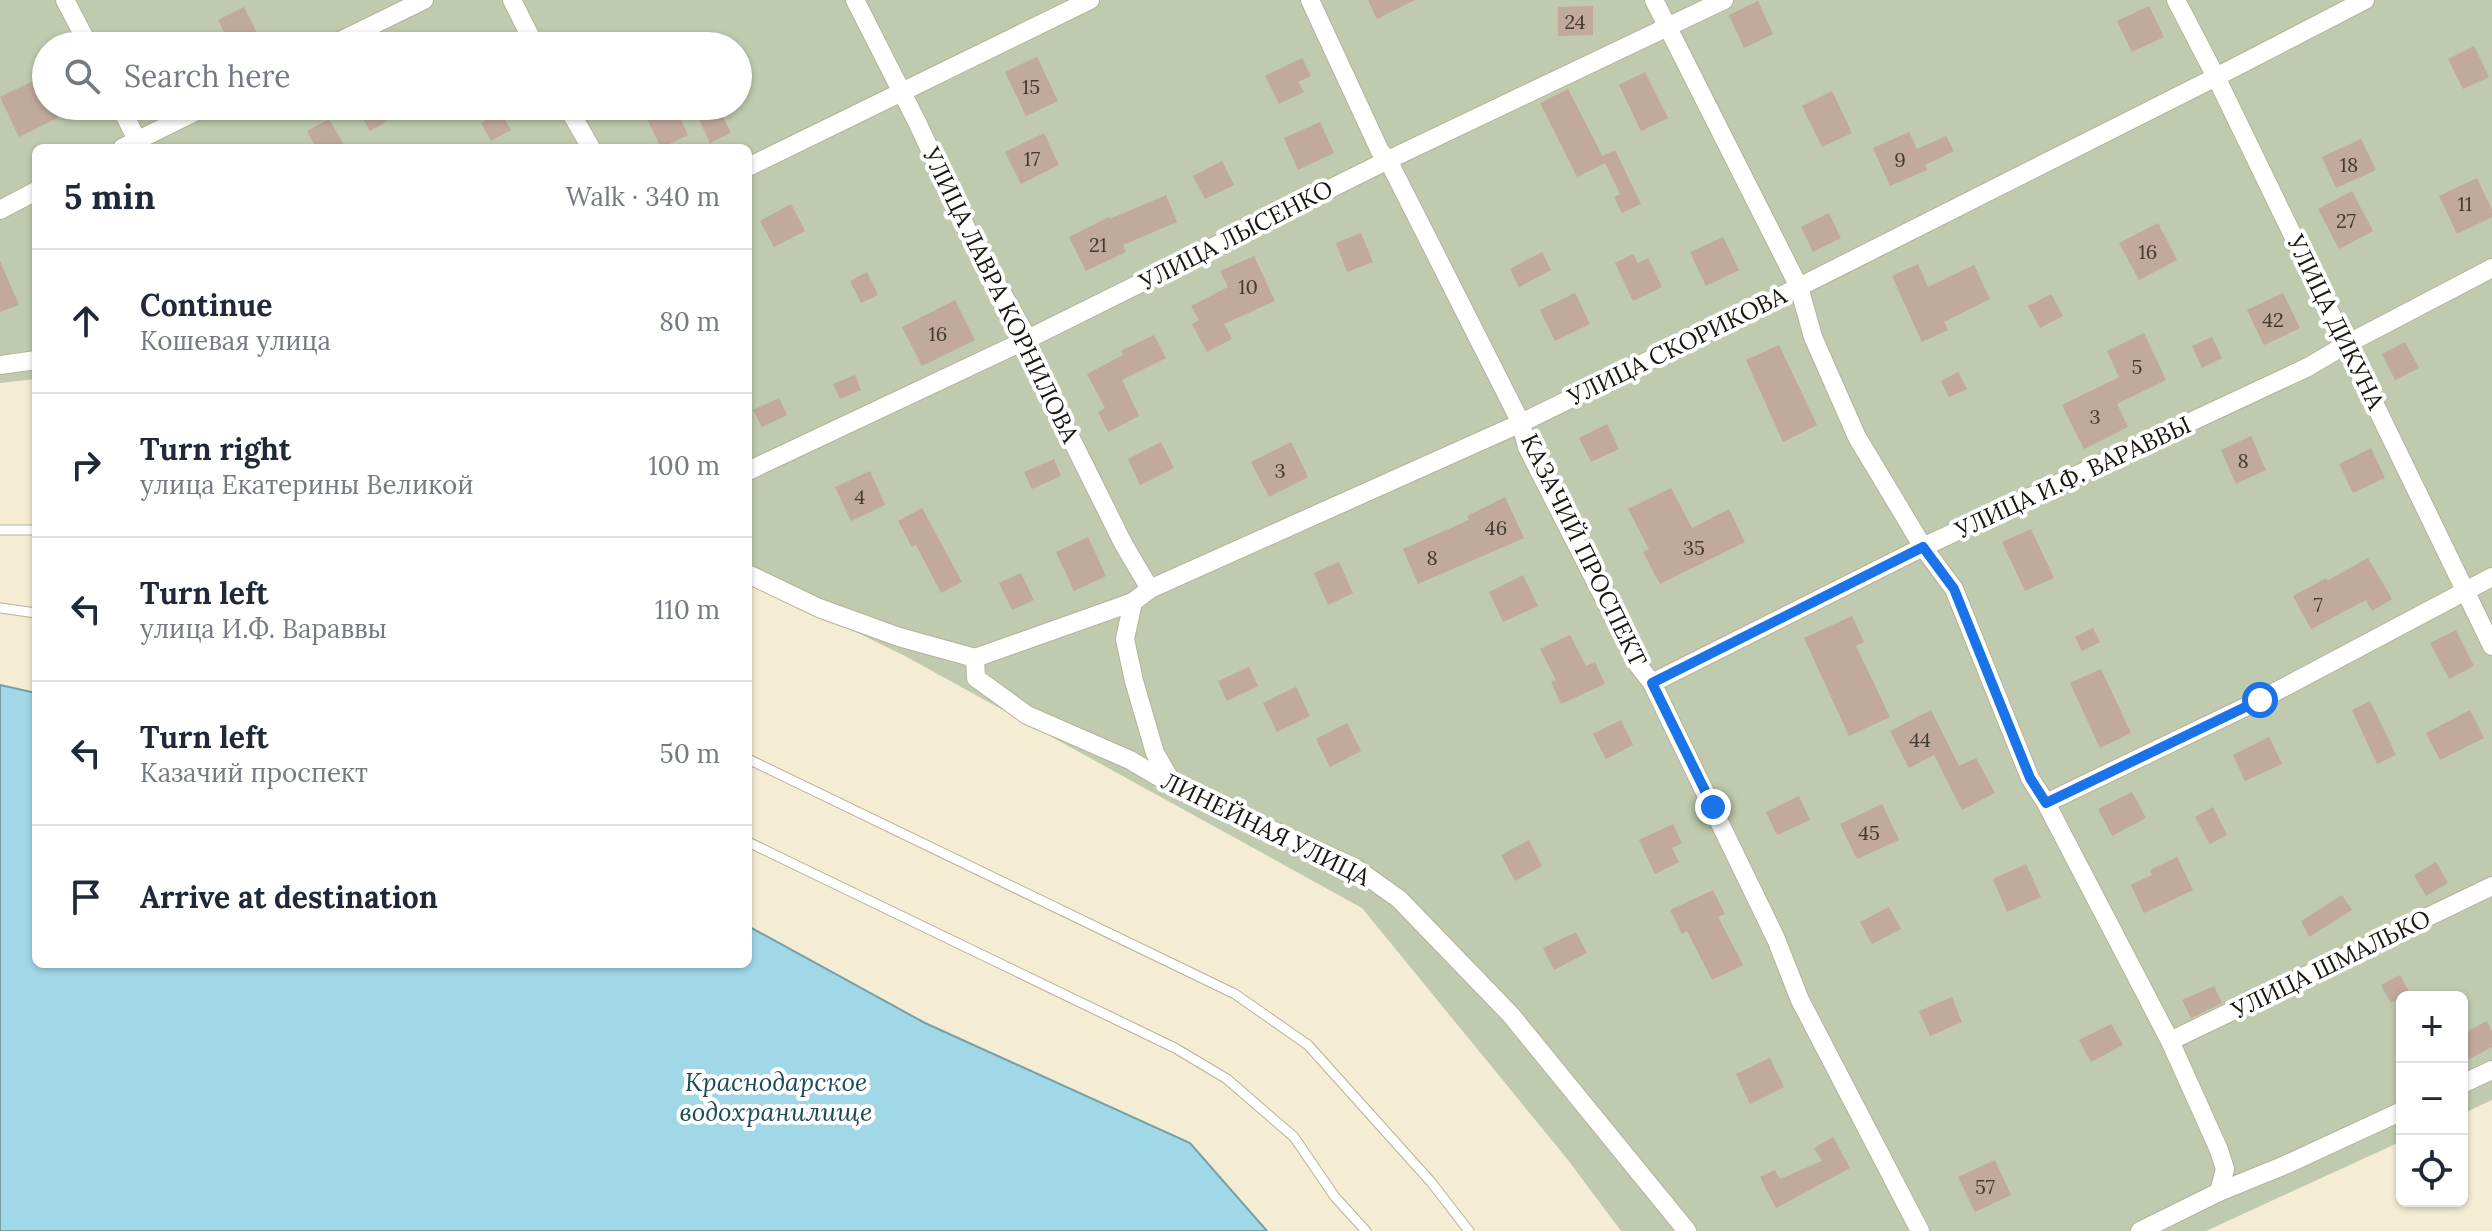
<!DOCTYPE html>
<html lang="en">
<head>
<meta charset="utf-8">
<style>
	:root { --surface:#fff; --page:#f6f6f7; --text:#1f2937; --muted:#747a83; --line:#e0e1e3 }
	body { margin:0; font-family:Lora,serif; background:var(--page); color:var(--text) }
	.controls { position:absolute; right:24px; bottom:24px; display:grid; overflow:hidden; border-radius:12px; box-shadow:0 2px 6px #0004 }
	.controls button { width:72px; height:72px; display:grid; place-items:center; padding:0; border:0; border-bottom:2px solid var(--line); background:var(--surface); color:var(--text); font:40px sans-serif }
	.stop { position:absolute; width:24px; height:24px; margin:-18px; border:6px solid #1a73e8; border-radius:50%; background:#fff }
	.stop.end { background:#1a73e8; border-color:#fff; box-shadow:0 2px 8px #0008 }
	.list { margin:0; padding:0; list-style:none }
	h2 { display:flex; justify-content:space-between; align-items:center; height:104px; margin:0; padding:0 32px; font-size:34px }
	h2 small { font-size:26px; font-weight:400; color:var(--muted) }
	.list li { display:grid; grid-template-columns:52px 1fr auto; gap:24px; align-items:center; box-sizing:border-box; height:144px; padding:0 32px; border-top:2px solid var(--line) }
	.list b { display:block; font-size:30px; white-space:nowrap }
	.list p { margin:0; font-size:26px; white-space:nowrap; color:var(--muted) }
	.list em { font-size:26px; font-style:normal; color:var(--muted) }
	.icon { flex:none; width:44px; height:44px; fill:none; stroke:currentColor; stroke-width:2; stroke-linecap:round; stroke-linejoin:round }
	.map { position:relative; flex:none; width:2492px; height:1231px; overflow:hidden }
	.search { position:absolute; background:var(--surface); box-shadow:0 2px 6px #0004; left:32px; top:32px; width:720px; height:88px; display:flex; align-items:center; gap:20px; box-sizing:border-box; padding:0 28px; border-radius:44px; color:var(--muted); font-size:30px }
	.panel { position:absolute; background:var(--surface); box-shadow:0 2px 6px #0004; left:32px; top:144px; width:720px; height:824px; border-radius:12px }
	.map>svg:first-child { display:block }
	.green { fill:#bfcaae; fill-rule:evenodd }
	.water { fill:#a1d8e8; stroke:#789ea6; stroke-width:2 }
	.building { fill:#c1a99c }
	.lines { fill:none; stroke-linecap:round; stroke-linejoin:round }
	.lane-casing { stroke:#b8b098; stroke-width:11 }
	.street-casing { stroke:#b8b098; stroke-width:20 }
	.lane { stroke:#fff; stroke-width:9 }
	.street { stroke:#fff; stroke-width:18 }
	.route { stroke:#1a73e8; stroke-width:10 }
	.labels { text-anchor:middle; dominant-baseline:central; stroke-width:8; stroke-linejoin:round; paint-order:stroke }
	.number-label { font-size:20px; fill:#433b31 }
	.street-label { font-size:24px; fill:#19160d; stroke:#fff }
	.water-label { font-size:26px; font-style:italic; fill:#1c4c57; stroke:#fff }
</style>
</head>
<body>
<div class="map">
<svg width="2492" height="1231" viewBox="0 0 2492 1231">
	<rect width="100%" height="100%" fill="#f5ecd4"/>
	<!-- green -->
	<path class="green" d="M0,0H2492V1100L2462,1114V997H2402V1141L2206,1231H1621L1568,1160L1362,908L905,656L748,579V148H36V379L0,383ZM46,46H738V106H46Z"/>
	<!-- water -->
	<polygon class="water" points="0,685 36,693 36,964 748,964 748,926 925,1023 1190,1143 1267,1231 0,1231"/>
	<!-- building -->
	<g class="building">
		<polygon points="1368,0 1415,0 1377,19"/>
		<polygon points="1758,1 1773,34 1744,48 1729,15"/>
		<polygon points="1593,6 1593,35 1558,36 1558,7"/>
		<polygon points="2149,6 2164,37 2132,52 2117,21"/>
		<polygon points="244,7 264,46 231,46 218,20"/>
		<polygon points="2474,46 2489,77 2463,89 2448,59"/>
		<polygon points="1037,57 1058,101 1026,116 1005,72"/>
		<polygon points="1302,58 1311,76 1298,82 1304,92 1279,104 1265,76"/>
		<polygon points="1645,72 1668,118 1641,131 1619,85"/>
		<polygon points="41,77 46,87 46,106 82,106 19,137 0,97"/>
		<polygon points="1568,89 1604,159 1602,156 1615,150 1641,204 1622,213 1614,197 1620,194 1605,163 1577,177 1540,103"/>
		<polygon points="1832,91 1852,133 1822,147 1802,106"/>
		<polygon points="356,106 381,106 389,120 370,131"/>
		<polygon points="641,106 674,106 688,135 661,148"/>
		<polygon points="718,107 731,133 710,143 698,117"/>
		<polygon points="500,112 511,130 491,141 481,123"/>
		<polygon points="329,119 346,148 316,148 307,131"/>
		<polygon points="1320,122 1334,153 1298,170 1284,138"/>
		<polygon points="1909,132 1917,149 1946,136 1954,151 1925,165 1927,170 1890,186 1873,148"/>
		<polygon points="1044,133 1059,165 1021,184 1005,152"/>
		<polygon points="2361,139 2376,170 2336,188 2322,157"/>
		<polygon points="1222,161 1234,185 1205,199 1193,176"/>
		<polygon points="2477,178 2492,210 2492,217 2457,234 2439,196"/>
		<polygon points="2352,191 2373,231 2339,249 2318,209"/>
		<polygon points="1166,195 1177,222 1123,245 1126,252 1086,271 1069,237 1109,217 1110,219"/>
		<polygon points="791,204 805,231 774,247 760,221"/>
		<polygon points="1829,213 1841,238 1813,252 1801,227"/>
		<polygon points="2158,223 2177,260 2139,280 2119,243"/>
		<polygon points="1361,233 1373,262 1347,272 1336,243"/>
		<polygon points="1723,237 1739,270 1706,286 1690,252"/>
		<polygon points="1542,252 1551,270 1519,287 1510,269"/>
		<polygon points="1633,254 1638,263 1648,258 1662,287 1633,301 1615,263"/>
		<polygon points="1254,256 1275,301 1224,324 1232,339 1207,352 1192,324 1199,320 1191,306 1228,287 1220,271"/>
		<polygon points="0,261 19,305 0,312"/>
		<polygon points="1918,264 1928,287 1974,265 1990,299 1944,322 1948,330 1922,342 1892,276"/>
		<polygon points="867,272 878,295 861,303 850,281"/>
		<polygon points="1575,293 1590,324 1555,341 1540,310"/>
		<polygon points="2283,293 2300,328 2264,345 2247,310"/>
		<polygon points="2051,294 2063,316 2040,328 2028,306"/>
		<polygon points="955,300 975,340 922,366 902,327"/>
		<polygon points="2144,333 2166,380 2117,404 2128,427 2084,449 2062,405 2119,377 2107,351"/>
		<polygon points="1154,335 1166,358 1122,380 1139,416 1108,432 1098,412 1105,408 1087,374 1123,355 1121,351"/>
		<polygon points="2212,337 2222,358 2202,368 2192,346"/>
		<polygon points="2405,342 2419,368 2395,380 2382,354"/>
		<polygon points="1779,345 1817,425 1783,442 1746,360"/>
		<polygon points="1958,372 1967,389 1949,397 1941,381"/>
		<polygon points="855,375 861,390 840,399 833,384"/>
		<polygon points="779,398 787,415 762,427 753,410"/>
		<polygon points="1607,424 1619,449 1591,462 1579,438"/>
		<polygon points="2251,436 2266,470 2236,484 2221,450"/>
		<polygon points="1161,442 1174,468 1140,485 1128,459"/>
		<polygon points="1291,442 1308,477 1269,497 1251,462"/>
		<polygon points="2371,448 2385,478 2353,493 2339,464"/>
		<polygon points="1054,459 1061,476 1032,489 1024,472"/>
		<polygon points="870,471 885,505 851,521 835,487"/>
		<polygon points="1671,488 1692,528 1729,509 1745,542 1660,584 1643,552 1649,549 1628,509"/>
		<polygon points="1505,497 1524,538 1418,584 1403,549 1469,520 1467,516"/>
		<polygon points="922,508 962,582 941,593 916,545 912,547 898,521"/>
		<polygon points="2031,529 2054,578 2025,591 2002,542"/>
		<polygon points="1088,537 1106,576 1074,591 1056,552"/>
		<polygon points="2368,558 2392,599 2372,611 2366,600 2311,629 2293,596 2326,578 2327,581"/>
		<polygon points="1339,562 1353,593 1328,605 1314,573"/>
		<polygon points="1021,573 1034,600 1012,610 999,583"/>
		<polygon points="1523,575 1538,606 1503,622 1489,592"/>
		<polygon points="1852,616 1864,642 1856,646 1890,717 1849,736 1804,638"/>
		<polygon points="2093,628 2100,642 2082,651 2075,637"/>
		<polygon points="2456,630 2474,666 2449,679 2430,643"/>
		<polygon points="1570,635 1586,666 1595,662 1605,684 1561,704 1551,682 1556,680 1540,649"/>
		<polygon points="1249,667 1258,686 1227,701 1218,681"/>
		<polygon points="2101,669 2131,733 2100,748 2070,683"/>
		<polygon points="1296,687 1310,716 1277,732 1263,703"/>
		<polygon points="2370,701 2396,755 2377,764 2352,710"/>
		<polygon points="1931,710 1959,766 1976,758 1995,793 1962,810 1934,755 1909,768 1890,731"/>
		<polygon points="2470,710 2484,738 2440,760 2426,733"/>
		<polygon points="1621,720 1633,745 1606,759 1593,734"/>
		<polygon points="1347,723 1361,751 1330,767 1316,739"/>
		<polygon points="2269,737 2282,764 2245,781 2233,755"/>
		<polygon points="2132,792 2146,818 2112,836 2098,809"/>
		<polygon points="1799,796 1810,820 1777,835 1766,812"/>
		<polygon points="1882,804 1899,840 1857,859 1840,824"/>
		<polygon points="2213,807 2227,835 2210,844 2195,817"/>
		<polygon points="1673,824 1682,843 1672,848 1679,862 1655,874 1639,840"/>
		<polygon points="1529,840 1542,866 1515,881 1501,855"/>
		<polygon points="2177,857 2193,890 2144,913 2131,885 2152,875 2150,870"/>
		<polygon points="2436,862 2448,883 2426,896 2414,875"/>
		<polygon points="2026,864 2041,897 2007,912 1993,879"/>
		<polygon points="1713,890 1725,914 1718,917 1743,965 1712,980 1687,931 1682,934 1670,910"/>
		<polygon points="2342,895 2352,910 2309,937 2301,921"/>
		<polygon points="1889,907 1901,929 1872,944 1860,922"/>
		<polygon points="1576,932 1587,953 1554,970 1543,948"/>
		<polygon points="2400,975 2410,993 2391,1003 2381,985"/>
		<polygon points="2214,986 2222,1003 2191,1018 2182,1000"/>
		<polygon points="1952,997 1962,1022 1930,1036 1919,1011"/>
		<polygon points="2487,1021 2492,1031 2492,1047 2467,1060 2462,1051 2462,1034"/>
		<polygon points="2111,1024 2123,1045 2091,1062 2079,1040"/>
		<polygon points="1770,1058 1784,1087 1750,1104 1736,1074"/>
		<polygon points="1833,1137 1850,1168 1776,1208 1760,1177 1775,1170 1780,1179 1822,1161 1814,1148"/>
		<polygon points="1995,1160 2011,1195 1975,1212 1958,1177"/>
	</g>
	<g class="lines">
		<!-- lane casing -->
		<g class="lane-casing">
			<g id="lane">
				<polyline points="0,530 36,530"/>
				<polyline points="0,608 36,613"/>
				<polyline points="748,759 1235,994 1308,1045 1431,1182 1469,1231"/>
				<polyline points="748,842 1175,1048 1227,1079 1294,1137 1335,1197 1366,1231"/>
			</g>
		</g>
		<!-- street casing -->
		<g class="street-casing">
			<g id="street">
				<polyline points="65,0 89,46"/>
				<polyline points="512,0 535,46"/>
				<polyline points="855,0 918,124 970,236 1028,339 1036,368 1124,545 1150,589"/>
				<polyline points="1310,0 1380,151 1388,160 1521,423 1527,447 1638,665 1652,683 1776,939 1800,1000 1920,1231"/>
				<polyline points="1654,0 1799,287 1813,337 1857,437 1923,547 1954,589 2030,778 2046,803 2170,1041 2219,1150 2225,1169 2219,1192"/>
				<polyline points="2176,0 2216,77 2492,646"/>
				<polyline points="330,46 424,0"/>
				<polyline points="120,106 141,148"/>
				<polyline points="567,106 591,148"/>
				<polyline points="122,148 207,106"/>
				<polyline points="748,167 1090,0"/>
				<polyline points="0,210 36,191"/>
				<polyline points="0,365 36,360"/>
				<polyline points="748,471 1028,339 1388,160 1724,0"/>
				<polyline points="748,574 819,608 899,637 975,658 976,678 1027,715 1130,760 1174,786 1354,867 1399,899 1511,1015 1687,1231"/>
				<polyline points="1133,602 1125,639 1134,681 1155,753 1174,786"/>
				<polyline points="975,658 1133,602 1150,589 1521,423 1799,287 2216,77 2365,0"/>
				<polyline points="1652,683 1923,547 2308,367 2347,344 2492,268"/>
				<polyline points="2046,803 2260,700 2492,577"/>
				<polyline points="2170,1041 2492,886"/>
				<polyline points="2462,1084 2492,1070"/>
				<polyline points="2140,1231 2219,1192 2285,1165 2402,1111"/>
			</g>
		</g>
		<!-- lane -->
		<use href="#lane" class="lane"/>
		<!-- street -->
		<use href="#street" class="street"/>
	</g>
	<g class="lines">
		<!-- route -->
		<polyline class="route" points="1713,807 1652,683 1923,547 1954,589 2030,778 2046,803 2260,700"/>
	</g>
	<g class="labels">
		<!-- number labels -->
		<g class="number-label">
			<text x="1575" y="21">24</text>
			<text x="1031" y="86">15</text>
			<text x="1032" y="158">17</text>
			<text x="1900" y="159">9</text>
			<text x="2349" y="164">18</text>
			<text x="2465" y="203">11</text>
			<text x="2346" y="220">27</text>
			<text x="1098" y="244">21</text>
			<text x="2148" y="251">16</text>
			<text x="1248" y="286">10</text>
			<text x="2273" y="319">42</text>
			<text x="938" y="333">16</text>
			<text x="2137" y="366">5</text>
			<text x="2095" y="416">3</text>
			<text x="2243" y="460">8</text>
			<text x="1280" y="470">3</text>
			<text x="860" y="496">4</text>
			<text x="1496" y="527">46</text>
			<text x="1694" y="547">35</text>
			<text x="1432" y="557">8</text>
			<text x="2318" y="604">7</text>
			<text x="1920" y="739">44</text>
			<text x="1869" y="832">45</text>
			<text x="1985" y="1186">57</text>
		</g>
		<!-- street labels -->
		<g class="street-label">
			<text transform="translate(1236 235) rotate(-27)">УЛИЦА ЛЫСЕНКО</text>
			<text transform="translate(1001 295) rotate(64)">УЛИЦА ЛАВРА КОРНИЛОВА</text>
			<text transform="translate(2336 322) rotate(64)">УЛИЦА ДИКУНА</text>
			<text transform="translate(1677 346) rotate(-26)">УЛИЦА СКОРИКОВА</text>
			<text transform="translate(2073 477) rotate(-25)">УЛИЦА И.Ф. ВАРАВВЫ</text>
			<text transform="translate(1584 550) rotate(64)">КАЗАЧИЙ ПРОСПЕКТ</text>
			<text transform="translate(1266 829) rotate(26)">ЛИНЕЙНАЯ УЛИЦА</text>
			<text transform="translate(2331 964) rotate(-26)">УЛИЦА ШМАЛЬКО</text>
		</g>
		<!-- water labels -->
		<g class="water-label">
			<text x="776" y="1081">Краснодарское<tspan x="776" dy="30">водохранилище</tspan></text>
		</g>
	</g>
</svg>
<div class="controls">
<button>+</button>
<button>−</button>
<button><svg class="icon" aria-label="locate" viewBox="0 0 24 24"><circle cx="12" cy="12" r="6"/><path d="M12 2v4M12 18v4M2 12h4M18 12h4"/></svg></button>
</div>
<div class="stop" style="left:2260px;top:700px"></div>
<div class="stop end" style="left:1713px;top:807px"></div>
<div class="search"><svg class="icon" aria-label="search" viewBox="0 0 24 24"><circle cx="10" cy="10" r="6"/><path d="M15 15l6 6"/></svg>Search here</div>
<section class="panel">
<h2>5 min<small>Walk · 340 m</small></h2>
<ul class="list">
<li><svg class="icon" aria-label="ahead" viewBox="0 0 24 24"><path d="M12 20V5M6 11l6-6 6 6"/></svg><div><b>Continue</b><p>Кошевая улица</p></div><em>80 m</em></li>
<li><svg class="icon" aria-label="right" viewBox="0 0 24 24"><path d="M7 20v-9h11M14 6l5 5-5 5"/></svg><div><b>Turn right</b><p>улица Екатерины Великой</p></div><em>100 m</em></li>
<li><svg class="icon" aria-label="left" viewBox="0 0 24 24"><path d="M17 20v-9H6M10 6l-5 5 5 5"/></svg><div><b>Turn left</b><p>улица И.Ф. Вараввы</p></div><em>110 m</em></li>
<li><svg class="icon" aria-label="left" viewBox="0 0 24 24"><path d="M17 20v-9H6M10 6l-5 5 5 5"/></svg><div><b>Turn left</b><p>Казачий проспект</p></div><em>50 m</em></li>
<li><svg class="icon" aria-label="arrive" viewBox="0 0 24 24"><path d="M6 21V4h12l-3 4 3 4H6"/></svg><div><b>Arrive at destination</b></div></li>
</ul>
</section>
</div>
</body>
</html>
